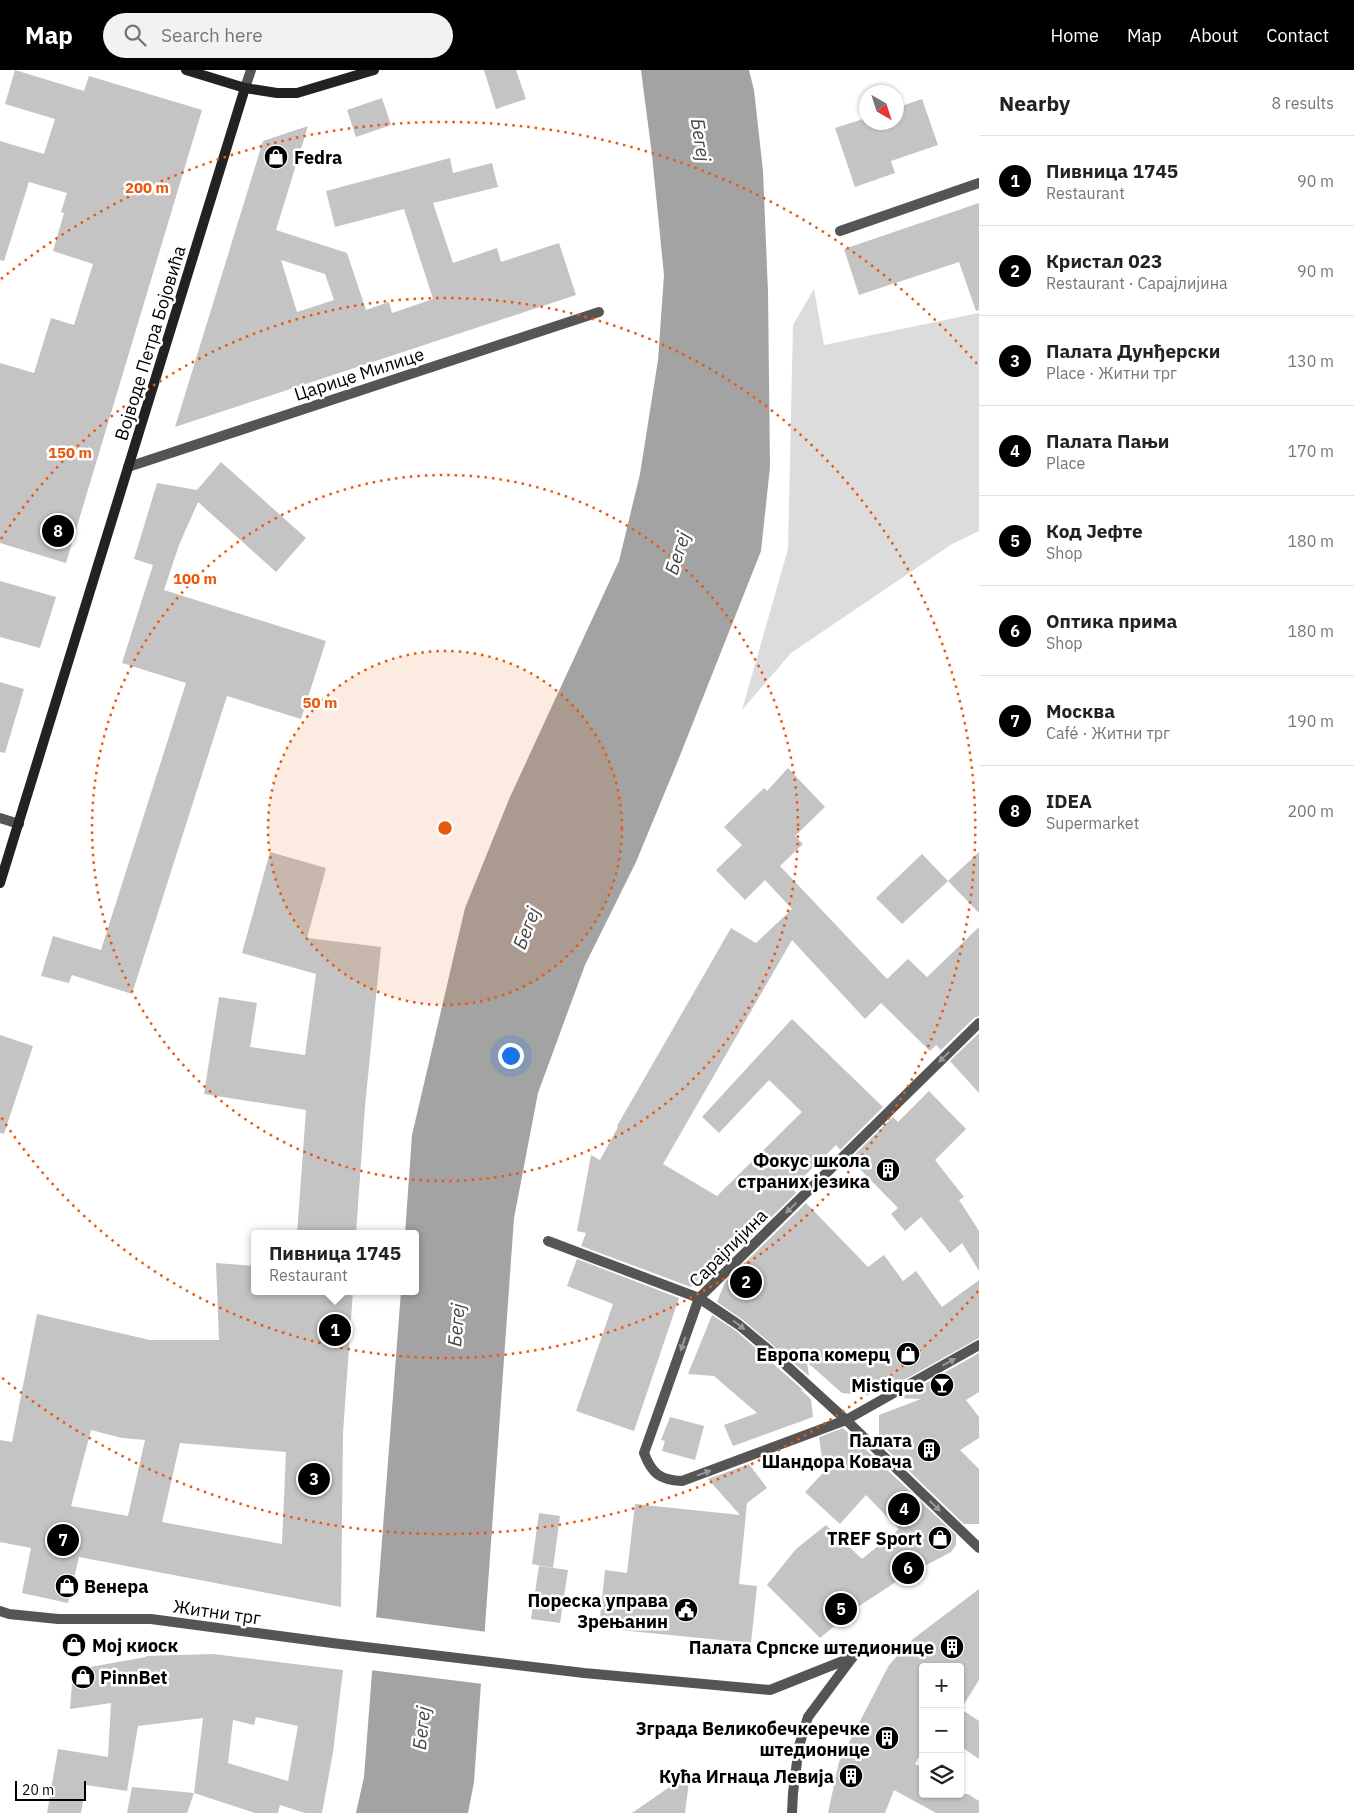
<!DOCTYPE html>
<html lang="en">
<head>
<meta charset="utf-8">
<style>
	:root { --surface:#fff; --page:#f2f2f2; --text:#222; --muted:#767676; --line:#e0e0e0; --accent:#000 }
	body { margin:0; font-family:"IBM Plex Sans",sans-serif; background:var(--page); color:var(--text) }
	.controls { position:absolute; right:15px; bottom:15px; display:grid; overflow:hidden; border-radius:5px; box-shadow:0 1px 4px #0004 }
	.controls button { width:45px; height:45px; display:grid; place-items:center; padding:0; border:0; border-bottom:1px solid var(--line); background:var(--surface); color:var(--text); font:25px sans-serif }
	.compass { position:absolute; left:859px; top:15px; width:45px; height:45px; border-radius:50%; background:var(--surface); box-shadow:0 1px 4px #0004; rotate:141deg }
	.scale { position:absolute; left:15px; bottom:12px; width:71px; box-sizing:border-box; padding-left:5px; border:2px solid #000; border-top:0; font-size:14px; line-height:18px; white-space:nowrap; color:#000; -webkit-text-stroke:4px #fff; paint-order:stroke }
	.you { position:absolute; left:510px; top:985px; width:18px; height:18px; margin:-12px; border:4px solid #fff; border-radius:50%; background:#1a73e8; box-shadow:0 0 0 8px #1a73e833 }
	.badge { display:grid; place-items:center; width:32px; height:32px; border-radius:50%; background:var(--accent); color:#fff; font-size:16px; font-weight:700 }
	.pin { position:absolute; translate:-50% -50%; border:2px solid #fff; box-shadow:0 1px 5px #0006 }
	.popup { position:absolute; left:251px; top:1160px; width:168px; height:65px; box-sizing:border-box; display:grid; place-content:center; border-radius:5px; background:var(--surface); filter:drop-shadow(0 1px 4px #0005); font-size:16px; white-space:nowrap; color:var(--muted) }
	.popup b { font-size:19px; color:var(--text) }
	.popup::after { content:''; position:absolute; left:50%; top:100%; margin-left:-10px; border:10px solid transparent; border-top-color:var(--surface) }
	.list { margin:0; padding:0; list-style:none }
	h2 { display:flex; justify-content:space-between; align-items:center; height:65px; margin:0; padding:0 20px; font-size:21px }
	h2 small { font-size:16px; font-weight:400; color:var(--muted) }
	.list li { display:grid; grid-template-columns:32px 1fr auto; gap:15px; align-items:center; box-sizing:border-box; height:90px; padding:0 20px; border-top:1px solid var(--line) }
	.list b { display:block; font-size:19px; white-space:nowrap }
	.list p { margin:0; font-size:16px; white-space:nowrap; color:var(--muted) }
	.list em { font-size:16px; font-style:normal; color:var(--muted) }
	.icon { flex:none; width:28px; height:28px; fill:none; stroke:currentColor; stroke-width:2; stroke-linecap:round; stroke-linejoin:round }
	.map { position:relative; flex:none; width:979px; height:1743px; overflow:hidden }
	header { display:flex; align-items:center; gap:30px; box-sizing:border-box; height:70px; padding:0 25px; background:var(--accent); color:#fff }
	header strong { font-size:24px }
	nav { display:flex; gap:28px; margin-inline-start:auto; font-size:18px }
	.search { width:350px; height:45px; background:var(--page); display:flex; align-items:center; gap:12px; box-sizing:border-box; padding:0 18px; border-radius:28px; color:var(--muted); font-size:19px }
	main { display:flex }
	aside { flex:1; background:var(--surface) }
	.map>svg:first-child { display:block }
	.green { fill:#dcdcdc }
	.water { fill:#a3a3a3 }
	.pier { fill:#fff }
	.building { fill:#c4c4c4; fill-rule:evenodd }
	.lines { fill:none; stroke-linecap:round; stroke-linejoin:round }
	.street { stroke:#555; stroke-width:10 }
	.secondary { stroke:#222; stroke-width:10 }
	.oneway { fill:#999 }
	.ring { fill:none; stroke:#e8590c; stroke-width:2.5; stroke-dasharray:2.5 5 }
	.labels { text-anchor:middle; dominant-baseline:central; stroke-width:5; stroke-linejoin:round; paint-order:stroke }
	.poi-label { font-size:18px; font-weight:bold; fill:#000; stroke:#fff; text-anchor:end }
	.street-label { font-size:18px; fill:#000; stroke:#fff }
	.water-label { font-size:19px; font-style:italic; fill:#444; stroke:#fff }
	.centre { fill:#e8590c; stroke:#fff; stroke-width:2.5 }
	.ring-label { font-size:15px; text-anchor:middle; font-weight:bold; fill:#e8590c; stroke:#fff; stroke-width:5; stroke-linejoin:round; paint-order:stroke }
</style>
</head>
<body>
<header>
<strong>Map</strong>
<div class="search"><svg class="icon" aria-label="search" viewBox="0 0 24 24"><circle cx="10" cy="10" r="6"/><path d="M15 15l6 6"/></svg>Search here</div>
<nav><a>Home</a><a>Map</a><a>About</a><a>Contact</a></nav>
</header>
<main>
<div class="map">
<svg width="979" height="1743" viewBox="0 0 979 1743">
	<rect width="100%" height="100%" fill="#fff"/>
	<!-- green -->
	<polygon class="green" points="814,219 824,275 979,243 979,461 952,474 791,583 742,640 788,479 793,255"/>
	<!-- water -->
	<polygon class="water" points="641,0 749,0 754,20 763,101 768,222 770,397 761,481 677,693 636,792 585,895 538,1023 514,1148 474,1712 468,1743 356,1743 364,1707 401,1221 415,1221 415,1164 405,1164 412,1065 465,838 510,727 619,491 640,404 658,290 664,205 652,85"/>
	<!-- pier -->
	<polygon class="pier" points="374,1547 487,1562 483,1614 370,1600"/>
	<!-- building -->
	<g class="building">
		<polygon points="15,0 84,21 89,6 202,40 66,493 0,473 0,293 34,303 51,248 74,255 93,194 53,181 64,143 61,142 67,123 29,112 4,191 0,190 0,71 44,84 55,49 5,34"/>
		<polygon points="484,0 516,0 526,29 496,39"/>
		<polygon points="382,28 391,55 356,67 347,40"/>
		<polygon points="922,29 938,75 891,91 895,103 855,117 835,58 866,48 866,52 896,52 896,38"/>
		<path d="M308,56L276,160L347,183L366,240L389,232L392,243L433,229L404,139L335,157L326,121L450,88L453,103L492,93L498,117L433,133L453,193L497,178L501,192L559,173L576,225L175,357L263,71ZM281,190L325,204L334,230L297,242Z"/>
		<polygon points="979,133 979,240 976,241 959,192 859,225 844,179"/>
		<polygon points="221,392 306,468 276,502 198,432 179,475 164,520 326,571 301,649 227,626 132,924 72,905 69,913 41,906 53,866 101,880 186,613 122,593 153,495 134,489 157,413 197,420"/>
		<polygon points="0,511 56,527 40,578 0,567"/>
		<polygon points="0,612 24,619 5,683 0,682"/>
		<polygon points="788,698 825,737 795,766 803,774 780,796 887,909 908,889 927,907 979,857 979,946 974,948 941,980 936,975 930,981 881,933 865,949 792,870 663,1094 717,1126 802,1042 769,1010 719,1063 702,1047 792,949 883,1037 840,1080 836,1075 792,1118 796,1123 738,1180 744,1166 691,1217 581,1176 586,1163 577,1161 591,1085 600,1090 618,1057 617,1056 731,858 756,873 792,839 765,810 745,830 716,800 742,775 724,757 764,718 767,721"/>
		<polygon points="270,782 326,798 307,868 381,877 365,1036 356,1164 297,1164 306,1040 204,1024 219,927 257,933 250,977 305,985 316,904 242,883"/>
		<polygon points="979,782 979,843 948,811"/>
		<polygon points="922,784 948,811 902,854 876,828"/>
		<polygon points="979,963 979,1023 950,991"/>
		<polygon points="0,965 33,976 4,1064 0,1063"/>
		<polygon points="929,1021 966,1059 935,1090 964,1127 959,1130 979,1161 979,1201 962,1173 950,1183 921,1147 905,1161 891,1144 898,1138 850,1089 893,1047 898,1052"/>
		<polygon points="806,1133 868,1197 884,1185 903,1211 916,1201 942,1237 979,1210 979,1268 879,1324 879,1310 853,1324 842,1323 807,1292 809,1306 743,1250 717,1232 725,1212"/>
		<polygon points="577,1189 679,1228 634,1361 576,1341 613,1234 567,1216"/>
		<path d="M216,1193L255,1196V1221H353L343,1363L341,1537L79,1487L68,1533L22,1523L31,1478L0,1472V1370L12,1372L37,1244L150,1270H219ZM91,1360L122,1368L145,1370L128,1446L71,1436ZM180,1373L286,1382L282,1474L162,1452Z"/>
		<polygon points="712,1245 735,1260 803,1320 801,1320 811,1329 813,1347 733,1376 724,1355 757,1343 714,1306 688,1304"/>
		<polygon points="979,1283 979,1322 966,1330 979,1347 979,1368 960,1380 979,1399 979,1454 964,1454 879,1372 879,1345 921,1329 900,1328"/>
		<polygon points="670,1347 704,1356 695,1390 662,1381 665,1371 661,1370"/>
		<polygon points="843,1358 956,1465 956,1475 951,1482 902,1508 856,1538 820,1568 767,1515 796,1479 826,1455 862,1489 899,1459 866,1425 840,1454 805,1422 824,1402 819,1367"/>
		<polygon points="749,1394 767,1418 747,1433 739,1514 757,1516 751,1573 599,1558 605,1500 627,1503 635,1434 740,1445 708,1409"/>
		<polygon points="539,1443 560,1446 553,1498 532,1494"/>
		<polygon points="539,1496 568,1500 560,1553 531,1549"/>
		<polygon points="979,1519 979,1610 961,1639 979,1651 979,1689 960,1676 960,1597 923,1597 923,1679 915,1694 923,1698 923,1724 968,1724 979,1731 979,1743 936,1743 894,1720 885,1743 828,1743 839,1692 889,1595 913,1569"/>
		<path d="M213,1584L343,1600L333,1682L322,1743H305L280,1735L278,1743H255L194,1723L203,1648L138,1656L127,1721L86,1715L81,1743H47L58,1679L108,1687L111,1633L70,1639L73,1600L146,1587V1586ZM256,1647L298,1656L288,1711L228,1693L233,1650L254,1655Z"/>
		<polygon points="690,1703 685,1743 632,1743"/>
		<polygon points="132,1717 194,1723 187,1743 127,1743"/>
	</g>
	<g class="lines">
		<!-- street -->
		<g class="street">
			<polyline points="245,18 251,0"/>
			<polyline points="840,161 979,113"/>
			<polyline points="128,397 599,242"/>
			<polyline points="0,748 19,754"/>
			<path d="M979,953L699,1228L644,1383C652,1404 660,1410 682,1411L846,1350L979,1275"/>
			<polyline points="548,1171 699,1228 739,1255 776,1286 846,1350 979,1478"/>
			<polyline points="0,1541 9,1544 58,1549 151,1549 332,1573 584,1603 770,1620 853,1587"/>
			<polyline points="792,1743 793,1723 799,1676 808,1647 852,1588"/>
		</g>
		<!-- secondary -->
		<g class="secondary">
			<polyline points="186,0 245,18 277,23 297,23 374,0"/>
			<polyline points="0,813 245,18"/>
		</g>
	</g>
	<!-- one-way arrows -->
	<defs><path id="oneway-solid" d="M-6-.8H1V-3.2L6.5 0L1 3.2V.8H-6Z" transform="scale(1.25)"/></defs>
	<g class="oneway">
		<use href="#oneway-solid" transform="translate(944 987) rotate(136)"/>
		<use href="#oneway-solid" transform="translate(791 1138) rotate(136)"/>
		<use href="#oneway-solid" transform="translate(739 1255) rotate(37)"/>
		<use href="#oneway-solid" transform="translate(683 1274) rotate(109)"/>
		<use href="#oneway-solid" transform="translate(949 1292) rotate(-29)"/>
		<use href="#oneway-solid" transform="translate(704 1403) rotate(-20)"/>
		<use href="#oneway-solid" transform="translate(935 1436) rotate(44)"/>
	</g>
	<!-- distance rings -->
	<circle cx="445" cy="758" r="177" fill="#e8590c" fill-opacity=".12"/>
	<g class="ring">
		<circle cx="445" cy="758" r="177"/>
		<circle cx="445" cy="758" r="353"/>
		<path d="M1 469A530 530 0 1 1 1 1047"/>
		<path d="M978 1221A706 706 0 0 1 1 1307M1 209A706 706 0 0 1 978 295"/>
	</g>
	<!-- icons -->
	<defs>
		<g id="shop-disc" transform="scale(1.25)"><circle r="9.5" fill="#000" stroke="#fff"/><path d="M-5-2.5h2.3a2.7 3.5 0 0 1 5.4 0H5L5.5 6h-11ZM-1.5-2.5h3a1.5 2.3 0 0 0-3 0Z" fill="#fff"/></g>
		<g id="building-disc" transform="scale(1.25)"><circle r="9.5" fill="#000" stroke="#fff"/><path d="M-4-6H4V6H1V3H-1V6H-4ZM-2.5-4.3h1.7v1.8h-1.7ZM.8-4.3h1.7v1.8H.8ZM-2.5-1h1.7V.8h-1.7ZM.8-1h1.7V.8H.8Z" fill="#fff"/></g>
		<g id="bar-disc" transform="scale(1.25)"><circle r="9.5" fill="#000" stroke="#fff"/><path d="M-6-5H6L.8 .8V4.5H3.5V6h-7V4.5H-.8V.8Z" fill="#fff"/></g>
		<g id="civic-disc" transform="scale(1.25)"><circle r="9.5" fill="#000" stroke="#fff"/><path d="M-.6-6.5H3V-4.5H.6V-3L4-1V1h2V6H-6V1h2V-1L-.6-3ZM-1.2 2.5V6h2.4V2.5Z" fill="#fff"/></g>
	</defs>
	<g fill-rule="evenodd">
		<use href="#shop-disc" x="276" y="87"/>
		<use href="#building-disc" x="888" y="1100"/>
		<use href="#shop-disc" x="908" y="1284"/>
		<use href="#bar-disc" x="942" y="1315"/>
		<use href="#building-disc" x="929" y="1380"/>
		<use href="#shop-disc" x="940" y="1468"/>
		<use href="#shop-disc" x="67" y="1516"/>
		<use href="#civic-disc" x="686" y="1540"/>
		<use href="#shop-disc" x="74" y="1575"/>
		<use href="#building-disc" x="952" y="1577"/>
		<use href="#shop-disc" x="83" y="1607"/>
		<use href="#building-disc" x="887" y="1668"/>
		<use href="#building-disc" x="851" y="1706"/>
	</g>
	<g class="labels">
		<!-- poi labels -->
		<g class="poi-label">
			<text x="294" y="87" text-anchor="start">Fedra</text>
			<text x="870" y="1090">Фокус школа<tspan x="870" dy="21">страних језика</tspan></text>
			<text x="890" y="1284">Европа комерц</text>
			<text x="924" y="1315">Mistique</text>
			<text x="912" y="1370">Палата<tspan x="912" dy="21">Шандора Ковача</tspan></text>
			<text x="922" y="1468">TREF Sport</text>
			<text x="84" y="1516" text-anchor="start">Венера</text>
			<text x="668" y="1530">Пореска управа<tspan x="668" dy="21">Зрењанин</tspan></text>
			<text x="92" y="1575" text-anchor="start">Мој киоск</text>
			<text x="934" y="1577">Палата Српске штедионице</text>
			<text x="100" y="1607" text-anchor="start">PinnBet</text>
			<text x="870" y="1658">Зграда Великобечкеречке<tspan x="870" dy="21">штедионице</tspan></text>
			<text x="834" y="1706">Кућа Игнаца Левија</text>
		</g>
		<!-- street labels -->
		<g class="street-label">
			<text transform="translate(150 273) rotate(-73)">Војводе Петра Бојовића</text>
			<text transform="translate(359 304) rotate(-18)">Царице Милице</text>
			<text transform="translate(728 1178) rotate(-45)">Сарајлијина</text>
			<text transform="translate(217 1542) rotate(8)">Житни трг</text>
		</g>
		<!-- water labels -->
		<g class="water-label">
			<text transform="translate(701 70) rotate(81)">Бегеј</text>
			<text transform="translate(677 483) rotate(-72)">Бегеј</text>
			<text transform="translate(526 858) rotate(-69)">Бегеј</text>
			<text transform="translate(456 1255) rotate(-85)">Бегеј</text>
			<text transform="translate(421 1658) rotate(-84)">Бегеј</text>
		</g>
	</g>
	<circle cx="445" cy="758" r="8" class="centre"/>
	<g class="ring-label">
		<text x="147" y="123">200 m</text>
		<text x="70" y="388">150 m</text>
		<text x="195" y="514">100 m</text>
		<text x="320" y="638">50 m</text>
	</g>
</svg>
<div class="controls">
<button>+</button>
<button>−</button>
<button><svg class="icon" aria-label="layers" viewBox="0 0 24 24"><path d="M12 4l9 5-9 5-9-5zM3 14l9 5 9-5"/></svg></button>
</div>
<svg class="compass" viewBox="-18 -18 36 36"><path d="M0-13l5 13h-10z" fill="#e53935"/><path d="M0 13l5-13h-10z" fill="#767676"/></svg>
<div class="scale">20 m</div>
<div class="you"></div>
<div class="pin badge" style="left:335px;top:1260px">1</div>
<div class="popup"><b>Пивница 1745</b>Restaurant</div>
<div class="pin badge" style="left:746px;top:1212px">2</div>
<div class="pin badge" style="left:314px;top:1409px">3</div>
<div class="pin badge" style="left:904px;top:1439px">4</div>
<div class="pin badge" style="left:841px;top:1539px">5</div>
<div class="pin badge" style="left:908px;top:1498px">6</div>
<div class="pin badge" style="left:63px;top:1470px">7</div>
<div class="pin badge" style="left:58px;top:461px">8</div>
</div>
<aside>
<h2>Nearby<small>8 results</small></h2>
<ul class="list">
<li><span class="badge">1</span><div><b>Пивница 1745</b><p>Restaurant</p></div><em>90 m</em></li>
<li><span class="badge">2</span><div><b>Кристал 023</b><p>Restaurant · Сарајлијина</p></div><em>90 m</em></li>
<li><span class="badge">3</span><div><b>Палата Дунђерски</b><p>Place · Житни трг</p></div><em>130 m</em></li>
<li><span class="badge">4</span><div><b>Палата Пањи</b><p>Place</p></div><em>170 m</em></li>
<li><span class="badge">5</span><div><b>Код Јефте</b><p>Shop</p></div><em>180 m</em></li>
<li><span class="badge">6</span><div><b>Оптика прима</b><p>Shop</p></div><em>180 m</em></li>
<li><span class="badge">7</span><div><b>Москва</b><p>Café · Житни трг</p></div><em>190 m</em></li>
<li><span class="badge">8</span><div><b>IDEA</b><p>Supermarket</p></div><em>200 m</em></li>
</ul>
</aside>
</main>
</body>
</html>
